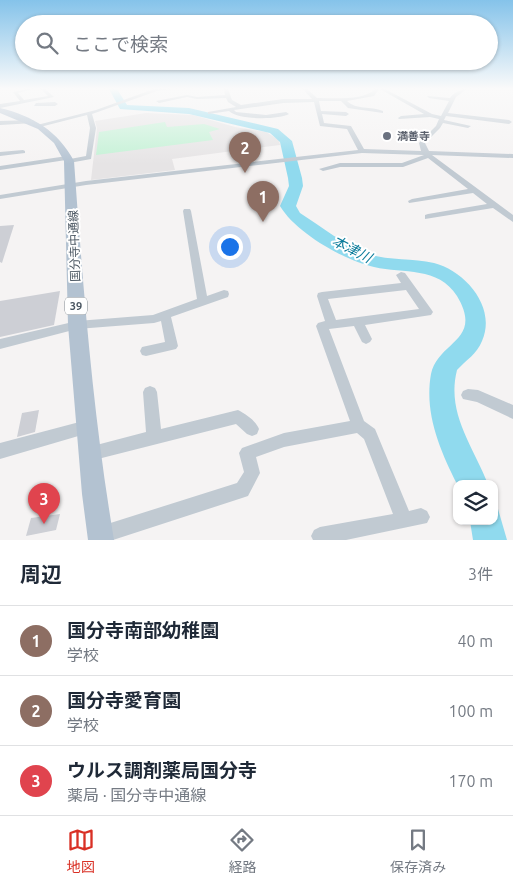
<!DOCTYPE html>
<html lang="ja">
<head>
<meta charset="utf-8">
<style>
	:root { --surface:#fff; --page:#f6f6f7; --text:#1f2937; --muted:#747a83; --line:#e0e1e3; --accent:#d93025 }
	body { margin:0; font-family:Ubuntu,"Noto Sans JP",sans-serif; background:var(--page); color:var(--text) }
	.controls { position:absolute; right:15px; bottom:15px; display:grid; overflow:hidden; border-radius:10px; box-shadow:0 1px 4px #0004 }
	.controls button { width:45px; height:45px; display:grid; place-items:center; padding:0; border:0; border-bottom:1px solid var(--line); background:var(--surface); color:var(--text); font:25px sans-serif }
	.you { position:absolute; left:229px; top:246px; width:18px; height:18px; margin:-12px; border:4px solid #fff; border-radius:50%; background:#1a73e8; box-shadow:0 0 0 8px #1a73e833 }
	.badge { display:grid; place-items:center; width:32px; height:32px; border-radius:50%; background:var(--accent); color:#fff; font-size:16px; font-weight:700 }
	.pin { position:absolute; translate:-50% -41px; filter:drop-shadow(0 1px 2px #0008) }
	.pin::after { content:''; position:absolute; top:26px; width:18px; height:15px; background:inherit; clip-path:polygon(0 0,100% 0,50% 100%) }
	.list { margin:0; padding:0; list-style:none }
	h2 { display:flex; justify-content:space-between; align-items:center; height:65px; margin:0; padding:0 20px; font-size:21px }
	h2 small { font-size:16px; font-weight:400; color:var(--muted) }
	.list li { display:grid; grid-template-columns:32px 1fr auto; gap:15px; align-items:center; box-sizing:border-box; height:70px; padding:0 20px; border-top:1px solid var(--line) }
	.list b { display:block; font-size:19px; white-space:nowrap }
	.list p { margin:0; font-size:16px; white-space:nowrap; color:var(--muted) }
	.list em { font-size:16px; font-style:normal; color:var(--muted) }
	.icon { flex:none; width:28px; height:28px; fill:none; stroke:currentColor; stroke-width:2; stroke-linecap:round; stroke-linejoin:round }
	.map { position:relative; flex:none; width:513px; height:540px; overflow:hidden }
	.search { position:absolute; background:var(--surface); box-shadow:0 1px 4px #0004; left:15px; right:15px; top:15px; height:55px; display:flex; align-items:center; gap:12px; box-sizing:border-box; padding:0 18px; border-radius:28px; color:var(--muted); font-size:19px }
	.sheet { height:275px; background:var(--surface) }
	nav { display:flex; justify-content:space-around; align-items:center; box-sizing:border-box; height:70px; border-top:1px solid var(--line); background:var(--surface); font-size:14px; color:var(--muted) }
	nav a { display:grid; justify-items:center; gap:2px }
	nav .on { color:var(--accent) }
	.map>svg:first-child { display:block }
	.education { fill:#e6e4e5 }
	.green { fill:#c3f1d5 }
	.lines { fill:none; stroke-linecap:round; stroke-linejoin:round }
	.river { fill:#90daee; fill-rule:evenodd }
	.building { fill:#cdcfd5 }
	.minor { fill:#c1cad2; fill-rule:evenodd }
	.primary { fill:#b3c2d1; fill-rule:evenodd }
	.worship-dot { fill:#6b7280; stroke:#fff; stroke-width:2 }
	.labels { text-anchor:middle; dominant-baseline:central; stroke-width:4; stroke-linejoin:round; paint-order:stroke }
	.far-worship-label { font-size:11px; font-weight:bold; fill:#5b616d; stroke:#fff; text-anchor:start }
	.shield { fill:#fff; stroke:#808990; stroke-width:1 }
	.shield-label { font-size:11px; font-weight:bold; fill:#4a5661 }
	.street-label { font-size:12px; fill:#4a5661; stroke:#fff }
	.water-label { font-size:14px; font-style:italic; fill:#0c7c9b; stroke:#fff }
</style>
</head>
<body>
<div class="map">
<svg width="513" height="540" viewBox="0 0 513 540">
	<rect width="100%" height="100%" fill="#f5f3f3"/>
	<!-- education -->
	<polygon class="education" points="146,113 193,115 235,127 266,132 279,140 280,145 172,159 175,170 91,180 97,128 95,121"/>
	<!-- green -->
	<polygon class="green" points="165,122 167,127 204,124 220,129 209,132 213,140 96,155 99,132"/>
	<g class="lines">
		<!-- river -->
		<g class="river">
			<path d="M109,89H117L127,105L189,108L278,129L292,141L302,178L303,186L296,206L300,213C322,227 344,245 369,254C390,261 413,258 434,263C465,271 497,307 482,341C477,354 466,360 457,370C446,413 473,446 488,484H457C440,450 424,413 431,374C438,341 484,341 457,296C438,266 404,274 374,267C344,260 296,233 280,206L289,186L288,178L280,142L270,133L189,114L120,109Z"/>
			<polygon points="494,508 498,509 507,540 473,540 470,521 494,521"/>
		</g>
	</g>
	<!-- building -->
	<g class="building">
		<polygon points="14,225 2,263 0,262 0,226"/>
		<polygon points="60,291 54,325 0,337 0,301"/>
		<polygon points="39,410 35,432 17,437 22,413"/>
		<polygon points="60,514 56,530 26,536 31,518"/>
	</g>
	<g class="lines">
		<!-- minor -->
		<g class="minor">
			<polygon points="26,89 33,89 18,93 24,100 48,96 41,89 45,89 54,97 0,108 0,104 20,101 13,92"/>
			<polygon points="154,89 173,89 157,91 92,114 96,128 91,159 69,163 67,162 66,160 0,170 0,166 67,156 69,157 70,159 86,156 90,128 87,115 40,127 37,125 96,110"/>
			<path d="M224,89H228L232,100L241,105L283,99H312L303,89H307L317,98C333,98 364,101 375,89H379L374,96L347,101C356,110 371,106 383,111V113L348,108L341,101H319L321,111L346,112L349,114L346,116L322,114L324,123L351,126L364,149L421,151L419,143L436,126L439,119L430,117L399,119L398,118L401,116L424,114L380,89H385L432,114L441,116L449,101L429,98L427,96L450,98C453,93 461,89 467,89L456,97L448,113L509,120L512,122L509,124L446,116L444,120L471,126L468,128L443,123L440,128L425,143L429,151L513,154V158L432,155L513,215V222L493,208L425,219V215L428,214L487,204L473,193L409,203L408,201L412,199L468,189L428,158L403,167H340L323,171L319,169L340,163H402L424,155L362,153L86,185L0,199V195L86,181L358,150L347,129L320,126L314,102L283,103L234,110L236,112L266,115L286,112L289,114C278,120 238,120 229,111L208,114V112L236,107L228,102L226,98L197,99L187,97L159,103L156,101L187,95L197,97L225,95Z"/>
			<polygon points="36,103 55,102 58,104 55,106 34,106"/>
			<polygon points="32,120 34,121 34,123 0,125 0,121"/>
			<polygon points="23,150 25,151 25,153 0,156 0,152"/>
			<polygon points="184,209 190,209 191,211 207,296 224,290 228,291 229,294 228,297 171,317 178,346 176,349 146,356 142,355 140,351 142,347 165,342 161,321 154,323 77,329 0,349 0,339 77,321 153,315 197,299 183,211"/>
			<path d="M401,272L405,273L431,309L433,312L431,315L365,325L372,339L370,342L366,344L362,342L354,326L329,329L364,421L375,429L409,511L421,508L427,511L430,517L427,523L346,540H313L311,536L314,530L320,527L393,514L364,439L357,433L284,447L256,457L260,473L248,496L242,498L113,540H94L92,535L95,529L101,526L237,483L244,472L239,453L242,448L284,433L350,421L316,326L318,323L325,321L317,296L318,293L322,292L401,283L396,275ZM406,290L419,309L336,320L328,299Z"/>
			<path d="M150,386L155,388L157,392L161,429L238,410C246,414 256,421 259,429L257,434L252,436L247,434L236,424L90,461L85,458L82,453L85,448L146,432L143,392L145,388Z"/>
			<polygon points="468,389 478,390 513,405 513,419 477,402 463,399 461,395 463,391"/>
			<polygon points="87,420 92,422 94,427 92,432 0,459 0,443"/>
		</g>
		<!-- primary -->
		<path class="primary" d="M0,108C33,116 58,131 74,161C83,288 93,415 114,540H88L82,494L68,325L64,161L54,143L38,129L0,113Z"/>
	</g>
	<!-- sky -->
	<linearGradient id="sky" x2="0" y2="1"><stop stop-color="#85c3ea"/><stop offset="0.54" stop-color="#fafafa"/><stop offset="1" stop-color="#fafafa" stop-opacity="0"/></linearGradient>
	<rect width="513" height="164" fill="url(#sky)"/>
	<!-- markers -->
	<circle class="worship-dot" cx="387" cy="136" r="5"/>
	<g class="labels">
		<!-- far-worship labels -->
		<g class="far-worship-label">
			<text x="397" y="136">満善寺</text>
		</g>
		<!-- shield labels -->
		<rect class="shield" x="65" y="297.5" width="22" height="17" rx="4"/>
		<g class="shield-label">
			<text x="76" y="306">39</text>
		</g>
		<!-- street labels -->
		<g class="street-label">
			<text transform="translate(74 246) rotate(-92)">国分寺中通線</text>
		</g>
		<!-- water labels -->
		<g class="water-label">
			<text transform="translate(352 249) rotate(27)">本津川</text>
		</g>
	</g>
</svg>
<div class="controls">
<button><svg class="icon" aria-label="layers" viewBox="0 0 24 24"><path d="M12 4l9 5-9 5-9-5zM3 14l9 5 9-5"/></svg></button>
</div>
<div class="you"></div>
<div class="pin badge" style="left:263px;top:222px;background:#8d6e63">1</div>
<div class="pin badge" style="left:245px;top:173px;background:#8d6e63">2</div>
<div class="pin badge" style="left:44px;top:524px;background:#e0444e">3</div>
<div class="search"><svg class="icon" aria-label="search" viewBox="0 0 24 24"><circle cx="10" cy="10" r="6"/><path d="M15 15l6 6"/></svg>ここで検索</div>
</div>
<section class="sheet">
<h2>周辺<small>3件</small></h2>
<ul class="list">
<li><span class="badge" style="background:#8d6e63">1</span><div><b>国分寺南部幼稚園</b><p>学校</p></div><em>40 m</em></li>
<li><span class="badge" style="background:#8d6e63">2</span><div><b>国分寺愛育園</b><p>学校</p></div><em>100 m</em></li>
<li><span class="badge" style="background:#e0444e">3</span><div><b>ウルス調剤薬局国分寺</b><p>薬局 · 国分寺中通線</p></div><em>170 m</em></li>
</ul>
</section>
<nav>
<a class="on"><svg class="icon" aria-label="map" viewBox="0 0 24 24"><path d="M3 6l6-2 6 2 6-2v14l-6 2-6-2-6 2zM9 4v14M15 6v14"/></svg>地図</a>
<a><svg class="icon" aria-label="directions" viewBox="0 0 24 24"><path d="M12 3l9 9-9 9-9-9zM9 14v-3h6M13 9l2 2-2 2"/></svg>経路</a>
<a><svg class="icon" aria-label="saved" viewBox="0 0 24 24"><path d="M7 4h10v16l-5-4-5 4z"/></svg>保存済み</a>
</nav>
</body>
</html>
